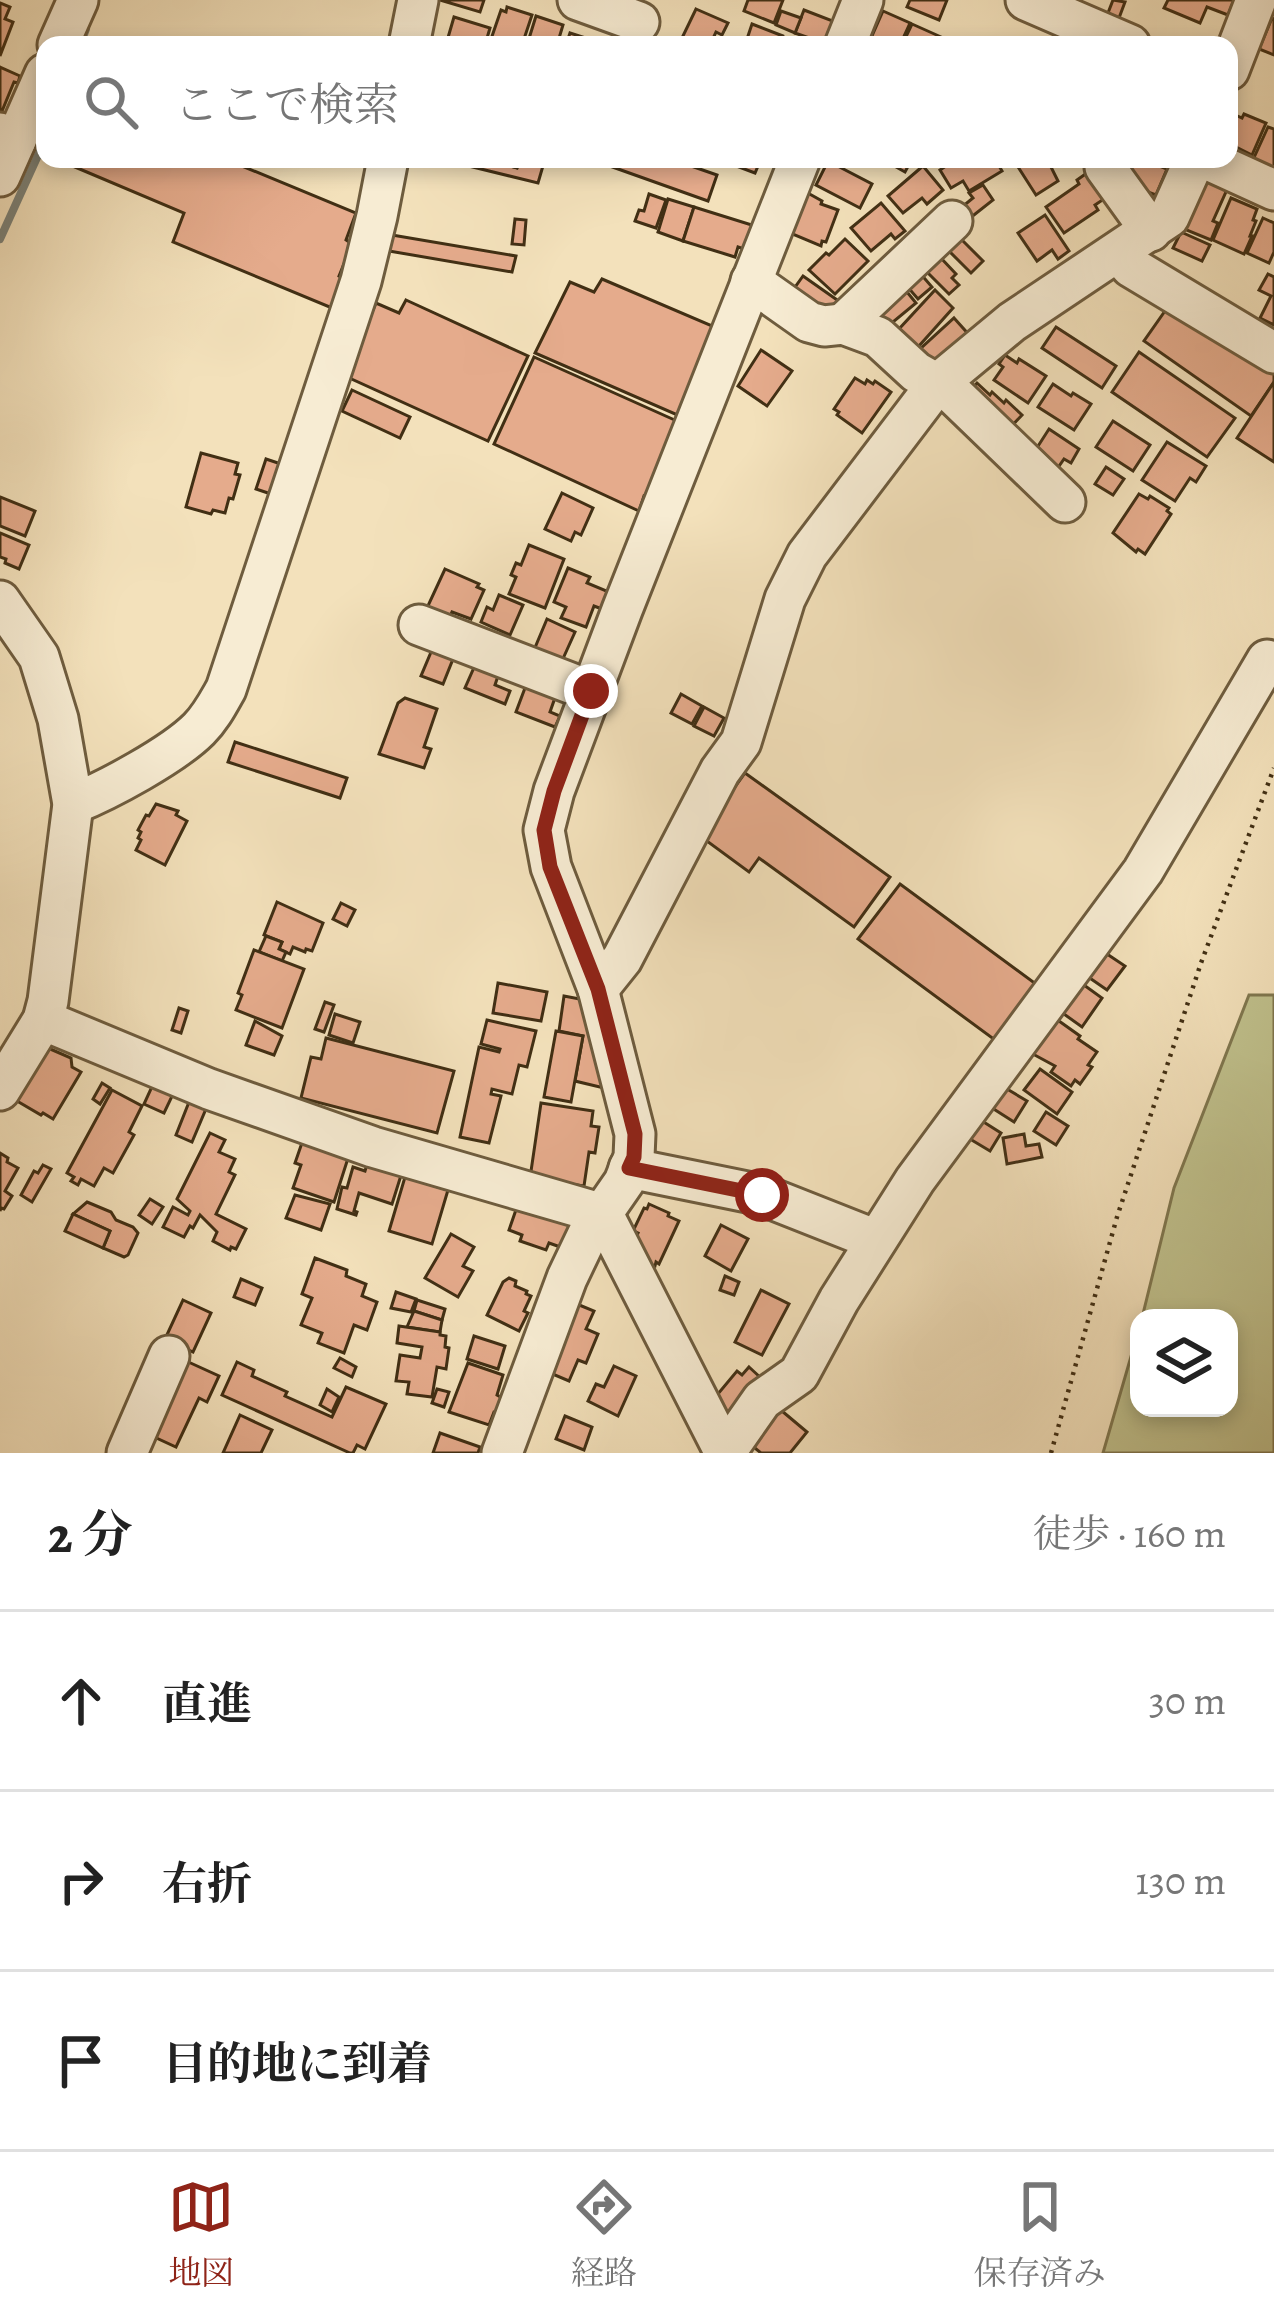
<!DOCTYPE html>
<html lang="ja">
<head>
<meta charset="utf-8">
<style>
	:root { --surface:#fff; --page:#f2f2f2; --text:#222; --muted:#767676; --line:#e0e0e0; --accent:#8f2418 }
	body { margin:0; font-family:Alegreya,"Noto Serif JP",serif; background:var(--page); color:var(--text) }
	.controls { position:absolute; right:36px; bottom:36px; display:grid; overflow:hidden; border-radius:24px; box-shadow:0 6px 18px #0003 }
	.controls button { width:108px; height:108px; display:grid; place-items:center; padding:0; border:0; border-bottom:3px solid var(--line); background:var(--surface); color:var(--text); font:60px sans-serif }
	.stop { position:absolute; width:36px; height:36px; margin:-27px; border:9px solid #8f2418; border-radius:50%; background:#fff }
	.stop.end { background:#8f2418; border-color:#fff; box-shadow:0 3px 12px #0008 }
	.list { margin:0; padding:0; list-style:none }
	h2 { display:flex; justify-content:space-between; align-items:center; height:156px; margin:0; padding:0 48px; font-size:51px }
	h2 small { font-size:39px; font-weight:400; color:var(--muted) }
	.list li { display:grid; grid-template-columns:78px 1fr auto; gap:36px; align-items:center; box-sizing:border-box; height:180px; padding:0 48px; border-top:3px solid var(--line) }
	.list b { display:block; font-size:45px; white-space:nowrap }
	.list em { font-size:39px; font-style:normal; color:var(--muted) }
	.icon { flex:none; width:66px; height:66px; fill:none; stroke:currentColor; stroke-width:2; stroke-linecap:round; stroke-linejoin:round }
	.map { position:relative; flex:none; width:1274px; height:1453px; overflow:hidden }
	.search { position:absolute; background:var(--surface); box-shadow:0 6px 18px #0003; left:36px; right:36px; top:36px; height:132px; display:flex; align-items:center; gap:30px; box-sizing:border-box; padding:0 42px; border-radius:24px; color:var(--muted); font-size:45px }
	.sheet { height:696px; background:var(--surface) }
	nav { display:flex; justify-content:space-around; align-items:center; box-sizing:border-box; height:168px; border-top:3px solid var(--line); background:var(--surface); font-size:33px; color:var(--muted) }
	nav a { display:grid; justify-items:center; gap:6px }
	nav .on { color:var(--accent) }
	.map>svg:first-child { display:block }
	.green { fill:#c0c18d; stroke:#807850; stroke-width:3 }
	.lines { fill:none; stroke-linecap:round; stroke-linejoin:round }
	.stream { stroke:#7b8279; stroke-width:8 }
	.building { fill:#e5ab8c; stroke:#412f14; stroke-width:3 }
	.minor-casing { stroke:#6e5c3e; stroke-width:45 }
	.path { stroke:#412f14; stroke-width:4.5; stroke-dasharray:3 6; stroke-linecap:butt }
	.minor { stroke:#f7ecd3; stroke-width:39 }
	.route { stroke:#8f2418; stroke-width:15 }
</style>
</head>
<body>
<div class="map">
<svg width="1274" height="1453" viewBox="0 0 1274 1453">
	<rect width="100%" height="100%" fill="#f3e1bb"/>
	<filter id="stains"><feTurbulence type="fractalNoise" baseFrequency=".00167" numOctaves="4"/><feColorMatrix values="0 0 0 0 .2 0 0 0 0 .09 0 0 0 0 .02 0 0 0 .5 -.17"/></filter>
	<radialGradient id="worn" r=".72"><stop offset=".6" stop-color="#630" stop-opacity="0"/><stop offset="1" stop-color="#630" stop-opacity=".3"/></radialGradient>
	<!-- green -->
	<polygon class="green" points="1249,995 1274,995 1274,1453 1103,1453 1139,1329 1139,1408 1229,1408 1229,1318 1142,1318 1174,1188"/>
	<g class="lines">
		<!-- stream -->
		<g class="stream">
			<polyline points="80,45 86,29"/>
			<polyline points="0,239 45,140"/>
		</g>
	</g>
	<!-- building -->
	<g class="building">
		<polygon points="440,0 484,0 480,12"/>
		<polygon points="748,0 783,0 774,23 744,11"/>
		<polygon points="910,0 947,0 939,20 907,7"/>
		<polygon points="1113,0 1125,2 1119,18 1108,13"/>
		<polygon points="1168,0 1234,0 1228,15 1207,7 1200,23 1164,8"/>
		<polygon points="0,3 10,7 5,19 13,22 0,56"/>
		<polygon points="507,7 532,15 522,45 489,45 501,10 506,12"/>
		<polygon points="696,9 728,23 722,35 716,32 710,45 692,45 681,40"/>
		<polygon points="804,10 838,23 829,45 795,33"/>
		<polygon points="781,11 801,18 795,33 776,25"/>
		<polygon points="883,11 910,23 900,45 868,45"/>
		<polygon points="536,16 563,25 557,45 527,45"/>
		<polygon points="454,17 490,28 485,45 460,45 447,41"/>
		<polygon points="1272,18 1274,19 1274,55 1259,49"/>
		<polygon points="752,24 783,36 786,45 745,45"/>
		<polygon points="912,24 959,45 902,45"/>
		<polygon points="570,33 595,41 594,45 566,45"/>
		<polygon points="0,67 20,76 18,83 14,82 0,116"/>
		<polygon points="1231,113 1242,118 1244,114 1266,123 1252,155 1236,147 1232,156 1229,154"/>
		<polygon points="1268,127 1274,129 1274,171 1252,162"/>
		<polygon points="56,159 225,159 356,213 346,240 352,244 339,276 344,279 332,308 173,242 184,213"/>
		<polygon points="440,159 484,159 517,168 520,159 545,159 538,183"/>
		<polygon points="484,159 520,159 517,168"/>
		<polygon points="590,159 671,159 717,175 708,201"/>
		<polygon points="739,159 761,159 755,173 736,166"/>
		<polygon points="882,159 912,159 905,172"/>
		<polygon points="951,159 995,159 1002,171 969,191 963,181 951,188 940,170 952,162"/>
		<polygon points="1013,159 1047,159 1058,181 1036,195"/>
		<polygon points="1129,159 1142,159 1167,169 1156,195 1137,188 1125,169"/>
		<polygon points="828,161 872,184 860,208 816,185"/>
		<polygon points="923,166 943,190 927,204 922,198 903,213 888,196"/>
		<polygon points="1094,168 1104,199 1095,205 1098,210 1064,233 1046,207 1079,184 1077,180"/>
		<polygon points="1203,175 1229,185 1213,221 1218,223 1211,240 1184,229"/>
		<polygon points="983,185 993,200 965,222 957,211 973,198 969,193"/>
		<polygon points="806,192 822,201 821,204 838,210 826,242 822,241 821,246 790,233"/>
		<polygon points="649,194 666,200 656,228 635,221 639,210 644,211"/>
		<polygon points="1231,198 1257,209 1253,220 1256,221 1250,236 1252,236 1244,254 1213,240"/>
		<polygon points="668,199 694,207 683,241 658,232"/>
		<polygon points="881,203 905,231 895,239 891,234 871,251 851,228"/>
		<polygon points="694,207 755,226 747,250 738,247 735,257 683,241"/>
		<polygon points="1045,215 1069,251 1058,259 1052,250 1037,261 1018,233"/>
		<polygon points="1263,218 1274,223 1274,252 1269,263 1247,253"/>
		<polygon points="515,219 526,220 524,245 512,244"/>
		<polygon points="1181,232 1210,245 1202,261 1173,248"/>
		<polygon points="392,235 516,256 512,272 389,251"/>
		<polygon points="960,238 983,261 971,273 948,250"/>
		<polygon points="845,239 868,261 835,294 809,270 826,253 829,255"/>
		<polygon points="940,257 956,274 952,278 959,285 949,294 926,271"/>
		<polygon points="919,272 932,287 918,299 905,284"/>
		<polygon points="1268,274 1274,277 1274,325 1260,318 1271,296 1259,290"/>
		<polygon points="803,276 840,302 822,313 793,290"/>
		<polygon points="602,279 717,328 682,417 535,353 570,282 594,292"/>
		<polygon points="903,287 916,303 887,327 874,311"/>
		<polygon points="935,290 953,308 918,347 899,329"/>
		<polygon points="406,300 528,356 488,441 345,376 376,303 399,313"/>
		<polygon points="1172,301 1274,371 1274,382 1251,416 1144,341"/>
		<polygon points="954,318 971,337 935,369 919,350"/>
		<polygon points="1056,327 1116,366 1102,388 1042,348"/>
		<polygon points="761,350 792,371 767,406 738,386"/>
		<polygon points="1139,352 1235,418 1207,457 1112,392"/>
		<polygon points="1005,355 1017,363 1019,359 1046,376 1028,403 994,380 1003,367 999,364"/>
		<polygon points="534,357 679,422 650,498 644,496 639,511 494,444"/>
		<polygon points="855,378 865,384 867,380 873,384 875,381 891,392 862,433 837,415 839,412 834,409"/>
		<polygon points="1274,382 1274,462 1237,438"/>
		<polygon points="977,383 990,395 992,392 1004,403 1006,400 1022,415 1006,432 966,395"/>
		<polygon points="1053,384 1071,396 1073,393 1091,404 1074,430 1038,407"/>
		<polygon points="352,390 410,417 400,438 342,411"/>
		<polygon points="1113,421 1150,445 1133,471 1096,447"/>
		<polygon points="1049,429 1079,449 1071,463 1064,459 1057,469 1031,457"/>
		<polygon points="1167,442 1206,466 1196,482 1190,478 1175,501 1142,480"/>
		<polygon points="201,453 238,463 235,474 240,475 233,499 229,498 225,513 213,510 211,514 186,507"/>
		<polygon points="266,459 284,465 274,495 256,489"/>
		<polygon points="1106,467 1124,479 1113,495 1095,484"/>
		<polygon points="562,493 593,508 581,535 575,532 571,541 545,529"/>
		<polygon points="1139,494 1148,499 1150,496 1169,508 1167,511 1171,514 1145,554 1138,549 1136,552 1113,533"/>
		<polygon points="0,497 35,511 25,536 0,526"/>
		<polygon points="0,533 29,545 19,569 5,563 6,559 0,557"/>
		<polygon points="529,545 564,559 545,608 509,594 516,577 511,575 516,563 521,565"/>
		<polygon points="568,568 590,577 587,583 609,592 602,609 594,606 586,627 561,618 566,607 554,602"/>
		<polygon points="445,569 479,584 477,587 484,590 471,619 452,612 448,621 426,610"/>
		<polygon points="499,595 523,605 510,635 481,622 487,607 493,610"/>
		<polygon points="547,619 575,632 561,663 534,650"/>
		<polygon points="434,645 455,654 443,684 421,676"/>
		<polygon points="476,663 499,673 495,685 510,691 505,704 465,688"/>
		<polygon points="528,680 557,692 550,712 560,716 555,727 516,712"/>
		<polygon points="681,694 702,706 692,724 671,713"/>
		<polygon points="405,698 437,709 424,747 431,749 424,768 379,754 398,703"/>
		<polygon points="704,707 724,718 714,736 694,726"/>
		<polygon points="235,742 347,778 340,798 228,762"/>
		<polygon points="745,773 890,877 854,927 759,858 749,872 700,836"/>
		<polygon points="156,804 178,811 176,815 187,821 165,865 136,850 141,840 138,838 141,832 138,830 146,815 149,816"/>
		<polygon points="900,884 1040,987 999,1043 858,939"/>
		<polygon points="277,902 323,923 312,951 306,949 305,952 293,947 290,954 279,949 282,942 264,935"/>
		<polygon points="341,903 355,910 347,926 333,919"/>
		<polygon points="266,936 282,942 279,949 286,952 282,961 259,952"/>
		<polygon points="254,950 304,969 282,1028 236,1010 242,995 238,993"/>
		<polygon points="1107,954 1125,966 1107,990 1084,974 1096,955 1103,960"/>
		<polygon points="1077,980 1102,998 1082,1027 1057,1009"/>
		<polygon points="498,983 547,992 541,1021 493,1013"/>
		<polygon points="564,996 585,1000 604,1088 575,1081 583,1036 559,1031"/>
		<polygon points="325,1002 334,1005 324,1032 315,1029"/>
		<polygon points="179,1008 188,1011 181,1033 172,1030"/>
		<polygon points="335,1014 360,1022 353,1043 329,1035"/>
		<polygon points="1052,1016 1080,1036 1078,1039 1097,1052 1088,1065 1092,1067 1080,1084 1075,1080 1071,1086 1051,1072 1055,1066 1031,1053"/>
		<polygon points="487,1020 536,1031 527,1067 519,1065 512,1094 492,1089 491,1094 501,1096 489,1143 460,1137 479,1047 499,1052 500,1049 481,1044"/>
		<polygon points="255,1021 282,1036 274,1055 246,1045"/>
		<polygon points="556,1031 583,1036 571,1102 544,1097"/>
		<polygon points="326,1038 454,1071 437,1133 301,1098 311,1057 321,1059"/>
		<polygon points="48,1048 71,1058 72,1067 81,1072 53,1119 43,1113 41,1115 17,1101"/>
		<polygon points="1040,1069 1072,1092 1057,1114 1024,1090"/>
		<polygon points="155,1080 175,1090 164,1113 144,1104"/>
		<polygon points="102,1083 110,1088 100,1104 93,1099"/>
		<polygon points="1002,1086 1027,1101 1014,1122 989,1106"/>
		<polygon points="112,1090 142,1106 129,1132 134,1135 113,1173 104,1168 94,1186 81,1179 78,1185 71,1181 74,1177 67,1173"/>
		<polygon points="191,1097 208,1104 192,1142 176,1135"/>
		<polygon points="541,1103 593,1111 591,1126 599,1127 595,1153 589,1152 584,1186 530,1178"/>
		<polygon points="1046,1112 1068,1126 1056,1145 1034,1131"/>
		<polygon points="971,1114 1001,1133 990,1151 960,1133"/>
		<polygon points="210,1133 225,1140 219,1152 235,1159 229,1172 235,1175 216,1214 246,1229 236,1249 231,1247 230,1250 213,1241 217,1232 200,1215 193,1228 190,1226 184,1237 163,1227 173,1207 188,1215 190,1211 177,1199"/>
		<polygon points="1024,1134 1026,1146 1039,1144 1042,1157 1007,1164 1003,1138"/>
		<polygon points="304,1137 350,1152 334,1202 293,1188 301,1165 295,1163"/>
		<polygon points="0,1153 8,1158 7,1162 18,1168 5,1191 12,1196 4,1209 1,1208 0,1211"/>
		<polygon points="369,1158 403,1169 392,1204 359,1193 354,1211 357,1212 356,1215 337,1209 342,1187 347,1188 353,1167 365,1171"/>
		<polygon points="43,1165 51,1169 32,1202 21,1195 34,1171 38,1173"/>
		<polygon points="405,1177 448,1190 432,1244 389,1231"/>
		<polygon points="295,1195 330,1204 321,1230 286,1218"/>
		<polygon points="150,1199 163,1207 152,1224 139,1215"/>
		<polygon points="87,1202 111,1212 116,1220 133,1227 138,1233 128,1255 124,1257 103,1248 110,1231 73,1214"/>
		<polygon points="518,1204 572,1224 563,1248 549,1243 546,1250 520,1241 522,1235 509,1230"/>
		<polygon points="649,1204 669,1213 668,1216 679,1221 659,1264 656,1262 655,1266 637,1258 632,1245 638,1233 633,1231 644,1208 647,1209"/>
		<polygon points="73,1214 110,1231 103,1248 65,1231"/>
		<polygon points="721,1225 748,1239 731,1271 705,1256"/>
		<polygon points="451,1234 474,1247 463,1266 473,1271 458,1297 425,1278"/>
		<polygon points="315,1258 347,1270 346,1276 366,1284 362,1296 377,1302 367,1330 354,1325 344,1353 318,1343 322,1333 301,1325 312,1298 302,1294"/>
		<polygon points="725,1276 739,1282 734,1295 720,1290"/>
		<polygon points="509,1278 516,1281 515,1286 527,1291 526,1294 531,1296 524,1311 528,1313 519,1331 487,1315 503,1282"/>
		<polygon points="241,1279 262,1288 255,1305 234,1297"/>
		<polygon points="761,1290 789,1304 762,1355 735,1342"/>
		<polygon points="396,1292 416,1299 411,1312 391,1308"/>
		<polygon points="183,1300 211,1313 193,1352 165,1339"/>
		<polygon points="417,1300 445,1309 442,1320 414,1311"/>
		<polygon points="572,1302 594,1311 586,1329 598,1334 586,1363 578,1360 569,1381 543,1370"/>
		<polygon points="414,1311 442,1320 440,1332 407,1327"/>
		<polygon points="399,1326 440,1332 440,1335 446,1336 445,1347 449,1348 446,1369 437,1367 432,1397 407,1394 409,1382 396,1381 400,1355 420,1358 422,1347 397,1343"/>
		<polygon points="474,1336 505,1346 498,1369 467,1359"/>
		<polygon points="340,1358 356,1367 352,1377 334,1368"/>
		<polygon points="184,1360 219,1376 207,1402 199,1398 176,1447 150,1435"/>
		<polygon points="237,1362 254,1370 252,1376 287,1392 285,1396 332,1417 346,1387 386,1404 365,1449 357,1445 353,1453 350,1453 222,1395"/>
		<polygon points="468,1363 503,1375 497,1395 504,1399 501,1412 494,1412 489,1425 449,1412"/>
		<polygon points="614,1366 636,1376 618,1416 588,1401 596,1384 604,1387"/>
		<polygon points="749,1367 761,1378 729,1415 712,1401 737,1371 742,1375"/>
		<polygon points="327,1389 339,1397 332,1412 320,1405"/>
		<polygon points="437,1389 449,1392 444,1407 432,1403"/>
		<polygon points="776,1406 807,1432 790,1453 761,1453 751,1445"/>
		<polygon points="240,1415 272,1430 261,1453 223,1453"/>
		<polygon points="565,1416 592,1427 584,1450 556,1439"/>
		<polygon points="440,1433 480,1447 478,1453 433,1453"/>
	</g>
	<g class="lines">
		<!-- minor casing -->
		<g class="minor-casing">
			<g id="minor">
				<polyline points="578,0 639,22"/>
				<polyline points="1026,0 1130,45"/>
				<polyline points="58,45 78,0"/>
				<polyline points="409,45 418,0"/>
				<polyline points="845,45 863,0"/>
				<polyline points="1229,70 1256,0"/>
				<polyline points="0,133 16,140 0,176"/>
				<polyline points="16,140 45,74"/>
				<polyline points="1206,159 1274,190"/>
				<polyline points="1105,167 1151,231"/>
				<polyline points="1118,252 1131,267 1274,353"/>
				<polyline points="751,281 809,322 824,326 843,324 878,337 916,372 951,392 1065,502"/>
				<polyline points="843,324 952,221"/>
				<polyline points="0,601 39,657 58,719 73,804 48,1001 43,1020 0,1090"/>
				<polyline points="419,625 591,691"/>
				<path d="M73,804C108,790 173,755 199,729C211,717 218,703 226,689L361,281L377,216L388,159"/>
				<polyline points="598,989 622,959 720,771 741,742 785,599 807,555 936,385 1012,322 1169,217 1195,159"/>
				<polyline points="43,1020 209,1089 373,1147 603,1214 725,1453"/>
				<polyline points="629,1168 762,1195 876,1240"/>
				<polyline points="127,1453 169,1356"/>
				<polyline points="502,1453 567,1278 588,1234 624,1182 634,1157 635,1134 598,989 551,867 544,830 554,791 622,610 800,159"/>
				<polyline points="725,1453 762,1400 799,1374 839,1300 915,1180 1143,871 1267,660"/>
			</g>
		</g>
		<!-- path -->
		<polyline class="path" points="1051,1453 1117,1217 1201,963 1274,768"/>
		<!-- minor -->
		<use href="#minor" class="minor"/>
	</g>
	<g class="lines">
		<!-- route -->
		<polyline class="route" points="591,691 554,791 544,830 550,867 598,989 635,1134 634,1157 629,1168 762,1195"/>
	</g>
	<rect width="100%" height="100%" filter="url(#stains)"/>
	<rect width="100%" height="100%" fill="url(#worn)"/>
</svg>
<div class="controls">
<button><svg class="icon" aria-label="layers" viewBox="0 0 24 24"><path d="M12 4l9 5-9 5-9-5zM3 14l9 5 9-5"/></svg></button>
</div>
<div class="stop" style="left:762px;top:1195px"></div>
<div class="stop end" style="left:591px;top:691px"></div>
<div class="search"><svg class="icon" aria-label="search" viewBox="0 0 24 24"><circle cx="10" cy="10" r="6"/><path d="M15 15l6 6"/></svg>ここで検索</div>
</div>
<section class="sheet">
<h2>2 分<small>徒歩 · 160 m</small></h2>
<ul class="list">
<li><svg class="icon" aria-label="ahead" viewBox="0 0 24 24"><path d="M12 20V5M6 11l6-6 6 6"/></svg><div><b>直進</b></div><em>30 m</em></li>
<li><svg class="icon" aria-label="right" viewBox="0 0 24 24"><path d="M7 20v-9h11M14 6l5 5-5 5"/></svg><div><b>右折</b></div><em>130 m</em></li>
<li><svg class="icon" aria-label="arrive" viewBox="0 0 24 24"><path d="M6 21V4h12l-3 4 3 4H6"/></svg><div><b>目的地に到着</b></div></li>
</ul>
</section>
<nav>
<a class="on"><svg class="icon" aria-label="map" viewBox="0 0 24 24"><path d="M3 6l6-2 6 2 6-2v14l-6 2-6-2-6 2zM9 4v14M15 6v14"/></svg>地図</a>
<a><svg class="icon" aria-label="directions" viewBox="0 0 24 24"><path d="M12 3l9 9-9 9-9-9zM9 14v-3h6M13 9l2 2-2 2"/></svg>経路</a>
<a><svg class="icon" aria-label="saved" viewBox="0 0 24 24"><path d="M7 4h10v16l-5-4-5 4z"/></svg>保存済み</a>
</nav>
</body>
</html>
